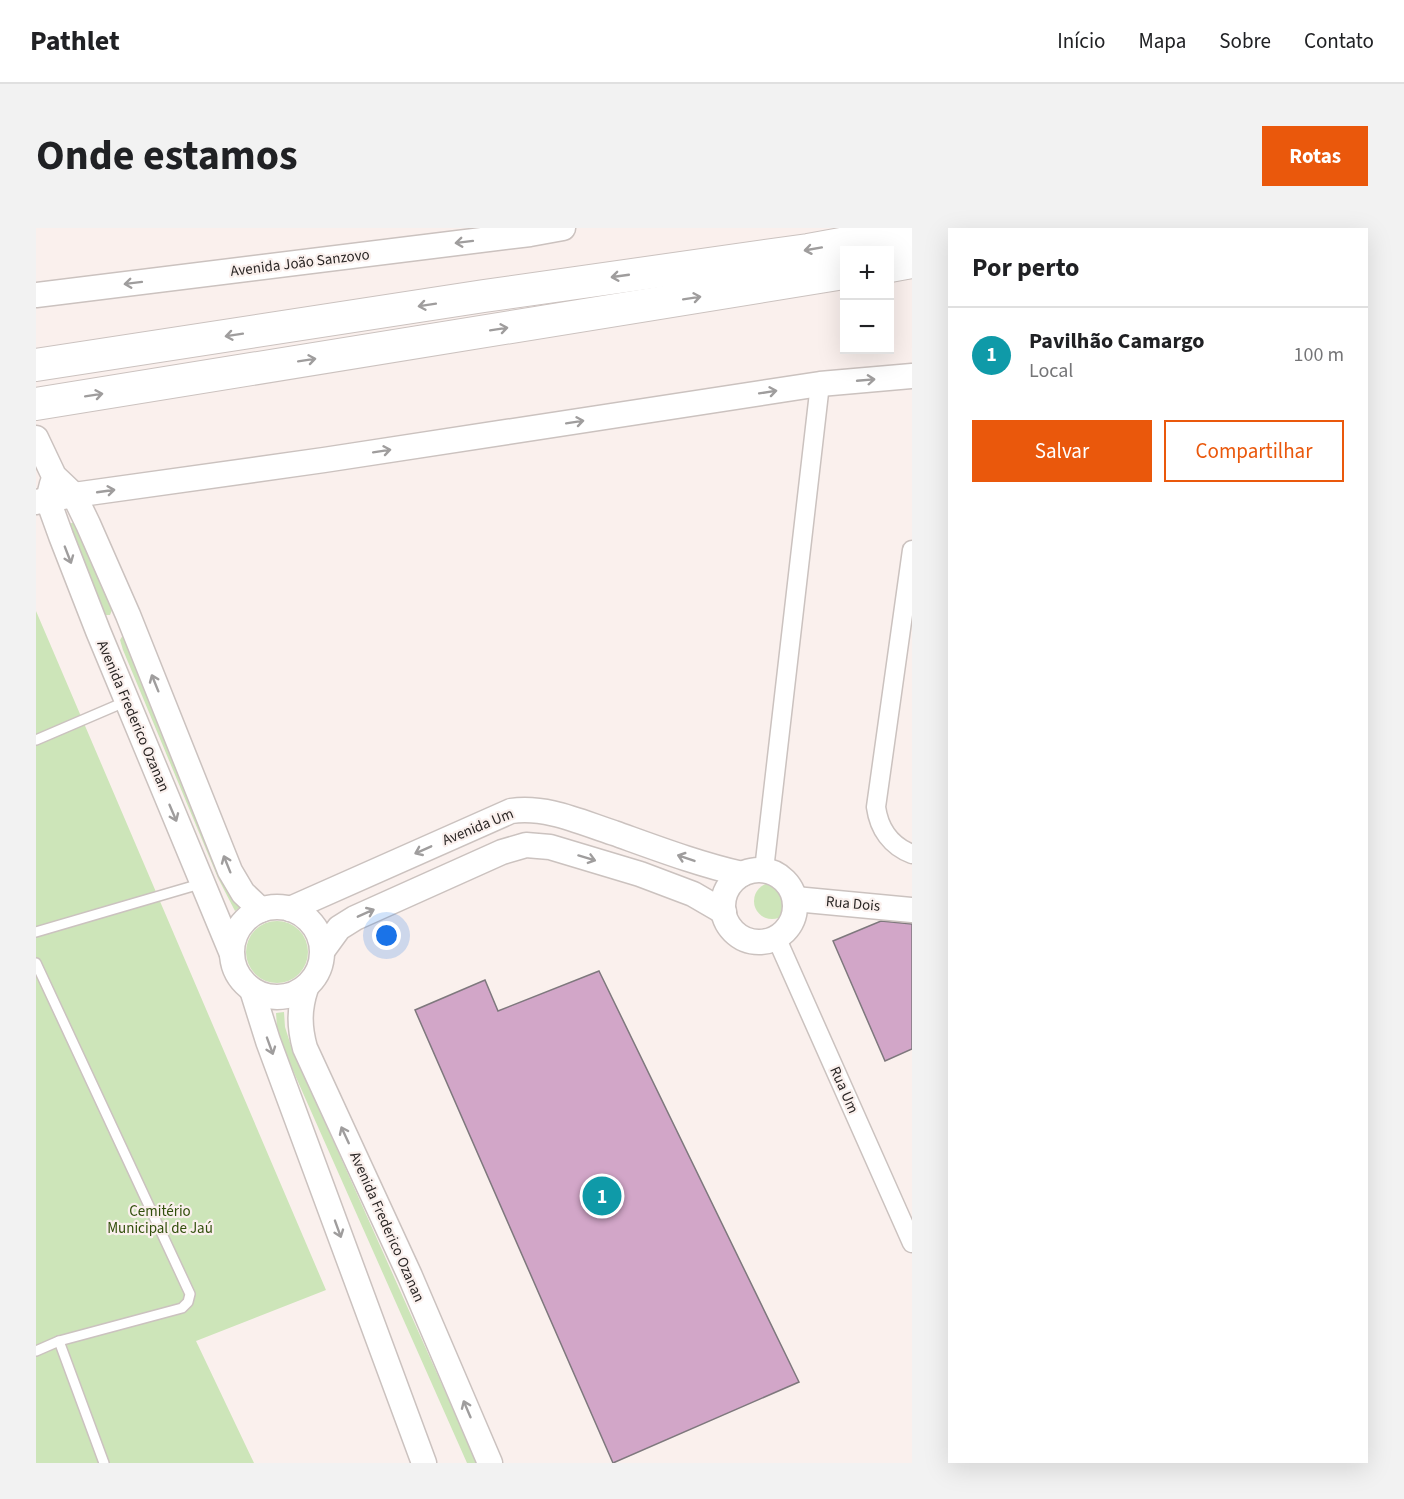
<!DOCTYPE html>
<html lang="pt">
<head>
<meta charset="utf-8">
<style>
	:root { --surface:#fff; --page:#f2f2f2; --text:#202124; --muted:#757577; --line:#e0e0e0; --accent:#ea580c }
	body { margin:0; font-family:"Source Sans 3",sans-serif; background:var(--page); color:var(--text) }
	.controls { position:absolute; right:18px; top:18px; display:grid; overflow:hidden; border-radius:0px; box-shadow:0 6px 24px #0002 }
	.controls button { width:54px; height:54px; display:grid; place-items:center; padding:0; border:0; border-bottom:2px solid var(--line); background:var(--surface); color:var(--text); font:30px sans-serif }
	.you { position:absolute; left:351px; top:708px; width:21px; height:21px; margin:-15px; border:4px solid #fff; border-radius:50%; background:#1a73e8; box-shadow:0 0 0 9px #1a73e833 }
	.badge { display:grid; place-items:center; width:39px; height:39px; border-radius:50%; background:var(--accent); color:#fff; font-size:20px; font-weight:700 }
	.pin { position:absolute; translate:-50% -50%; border:3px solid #fff; box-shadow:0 2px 6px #0006 }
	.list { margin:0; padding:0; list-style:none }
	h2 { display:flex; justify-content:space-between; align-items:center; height:78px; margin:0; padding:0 24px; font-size:26px }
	h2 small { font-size:20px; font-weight:400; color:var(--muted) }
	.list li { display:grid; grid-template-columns:39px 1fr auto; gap:18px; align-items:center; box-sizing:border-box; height:96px; padding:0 24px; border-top:2px solid var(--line) }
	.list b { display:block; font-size:22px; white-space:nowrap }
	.list p { margin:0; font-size:20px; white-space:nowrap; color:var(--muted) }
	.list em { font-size:20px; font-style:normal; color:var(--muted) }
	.actions { display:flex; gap:12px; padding:18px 24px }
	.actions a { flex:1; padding:14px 0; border:2px solid var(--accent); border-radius:0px; text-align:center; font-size:21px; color:var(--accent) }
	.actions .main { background:var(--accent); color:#fff }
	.map { position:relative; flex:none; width:876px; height:1235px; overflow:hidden; border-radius:0px }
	header { display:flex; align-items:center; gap:36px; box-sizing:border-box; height:84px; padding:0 30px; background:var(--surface); border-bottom:2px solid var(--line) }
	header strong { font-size:28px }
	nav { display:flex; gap:33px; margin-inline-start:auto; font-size:21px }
	.intro { display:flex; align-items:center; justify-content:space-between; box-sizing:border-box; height:144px; padding:0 36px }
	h1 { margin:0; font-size:42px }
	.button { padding:15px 27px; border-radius:0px; background:var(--accent); color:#fff; font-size:21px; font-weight:700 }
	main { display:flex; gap:36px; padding:0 36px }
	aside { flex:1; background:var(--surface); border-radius:0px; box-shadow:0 6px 24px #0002 }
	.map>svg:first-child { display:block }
	.green { fill:#cde5b9 }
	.building { fill:#d2a6c8; stroke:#7e787d; stroke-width:1.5 }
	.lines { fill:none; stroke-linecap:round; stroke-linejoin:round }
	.lane-casing { stroke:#cbc2bf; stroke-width:12 }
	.street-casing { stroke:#cbc2bf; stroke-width:21 }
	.secondary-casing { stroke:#cbc2bf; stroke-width:27 }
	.highway-casing { stroke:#cbc2bf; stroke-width:34 }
	.lane { stroke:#fff; stroke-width:9 }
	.street { stroke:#fff; stroke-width:18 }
	.secondary { stroke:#fff; stroke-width:24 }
	.highway { stroke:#fff; stroke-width:32 }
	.oneway { stroke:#9f9d9d }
	.labels { text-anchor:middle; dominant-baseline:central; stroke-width:4.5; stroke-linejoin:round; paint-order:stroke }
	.street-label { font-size:15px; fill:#2a2625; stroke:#faf0ed }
	.park-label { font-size:15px; fill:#324f0c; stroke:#faf0ed }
</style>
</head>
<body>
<header>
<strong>Pathlet</strong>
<nav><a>Início</a><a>Mapa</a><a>Sobre</a><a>Contato</a></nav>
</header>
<div class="intro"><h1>Onde estamos</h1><a class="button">Rotas</a></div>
<main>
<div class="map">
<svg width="876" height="1235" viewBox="0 0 876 1235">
	<rect width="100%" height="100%" fill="#faf0ed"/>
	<!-- green -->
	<g class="green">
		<polygon points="46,292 47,307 76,382 74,387 69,387 29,297"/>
		<polygon points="0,383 290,1062 160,1113 218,1235 0,1235"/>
		<polygon points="87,407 90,407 207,677 199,683 182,650 87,422 84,412"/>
		<circle cx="736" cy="673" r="18"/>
		<circle cx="241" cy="724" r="31"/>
		<polygon points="248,784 249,799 255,818 441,1235 431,1235 247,820 241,800 240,785"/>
	</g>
	<!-- building -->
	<g class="building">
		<polygon points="845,693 876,696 876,821 849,833 797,713"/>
		<polygon points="563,743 763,1154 577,1235 379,782 449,752 462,783"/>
	</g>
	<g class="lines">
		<!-- lane casing -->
		<g class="lane-casing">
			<g id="lane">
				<polyline points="0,512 91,473"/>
				<polyline points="0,704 164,656"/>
				<polyline points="0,735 154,1066 152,1074 146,1080 23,1113 0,1123"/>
				<polyline points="23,1113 68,1235"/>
			</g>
		</g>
		<!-- street casing -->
		<g class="street-casing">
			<g id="street">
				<path d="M876,322L840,579C843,601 855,618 876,626"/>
				<polyline points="728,642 784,156"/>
				<polyline points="740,709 876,1015"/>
			</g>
		</g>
		<!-- secondary casing -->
		<g class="secondary-casing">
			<g id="secondary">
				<polyline points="0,67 494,6 527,0"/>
				<polyline points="0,210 18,248 38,267 52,296 92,387 194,643 207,665 225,682"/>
				<polyline points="16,256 12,272 25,308 62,403 196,726"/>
				<polyline points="0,274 38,267 288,232 784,156 876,148"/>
				<circle cx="723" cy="678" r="36"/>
				<polyline points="759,671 876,682"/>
				<circle cx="241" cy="724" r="45"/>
				<path d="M254,681L475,583C511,578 544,594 578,605C620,620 662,636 706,646"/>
				<polyline points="287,722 303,700 319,690 466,624 490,617 514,619 604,646 657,666 688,684"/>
				<path d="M270,760C263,781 263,798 269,820L374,1048L454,1235"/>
				<polyline points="216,762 232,813 388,1235"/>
			</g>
		</g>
		<!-- highway casing -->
		<g class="highway-casing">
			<g id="highway">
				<polyline points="854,38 876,34"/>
				<polyline points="0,137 448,68 772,22 876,3"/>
				<polyline points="0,176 808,45"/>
			</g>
		</g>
		<!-- lane -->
		<use href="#lane" class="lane"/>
		<!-- street -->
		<use href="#street" class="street"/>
		<!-- secondary -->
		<use href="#secondary" class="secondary"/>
		<!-- highway -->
		<use href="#highway" class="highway"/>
	</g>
	<!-- one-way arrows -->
	<defs><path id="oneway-shaft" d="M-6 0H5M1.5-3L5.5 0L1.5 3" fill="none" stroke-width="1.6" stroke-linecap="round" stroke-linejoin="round" transform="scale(1.5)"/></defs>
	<g class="oneway">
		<use href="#oneway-shaft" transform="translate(428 14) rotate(173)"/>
		<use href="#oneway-shaft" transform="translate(777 21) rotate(170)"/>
		<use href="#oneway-shaft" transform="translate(584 48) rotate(172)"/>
		<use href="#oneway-shaft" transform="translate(97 55) rotate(173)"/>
		<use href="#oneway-shaft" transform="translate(656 70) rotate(-9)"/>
		<use href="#oneway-shaft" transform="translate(391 77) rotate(171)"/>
		<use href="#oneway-shaft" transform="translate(463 101) rotate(-9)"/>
		<use href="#oneway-shaft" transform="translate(198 107) rotate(171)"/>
		<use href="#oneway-shaft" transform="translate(271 132) rotate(-9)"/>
		<use href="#oneway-shaft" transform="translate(830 152) rotate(-5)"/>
		<use href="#oneway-shaft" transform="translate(732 164) rotate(-9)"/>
		<use href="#oneway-shaft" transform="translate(58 167) rotate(-9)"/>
		<use href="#oneway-shaft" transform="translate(539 194) rotate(-9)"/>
		<use href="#oneway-shaft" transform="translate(346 223) rotate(-9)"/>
		<use href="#oneway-shaft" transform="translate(70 263) rotate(-8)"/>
		<use href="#oneway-shaft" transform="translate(32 327) rotate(69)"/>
		<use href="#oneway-shaft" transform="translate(119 455) rotate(-112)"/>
		<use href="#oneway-shaft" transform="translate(137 585) rotate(67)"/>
		<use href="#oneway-shaft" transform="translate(387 622) rotate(156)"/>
		<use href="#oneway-shaft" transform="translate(551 630) rotate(17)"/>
		<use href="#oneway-shaft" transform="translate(650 630) rotate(-161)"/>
		<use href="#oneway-shaft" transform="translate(191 636) rotate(-112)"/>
		<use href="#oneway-shaft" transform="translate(330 685) rotate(-24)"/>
		<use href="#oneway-shaft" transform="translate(234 818) rotate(70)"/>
		<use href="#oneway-shaft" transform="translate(309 907) rotate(-115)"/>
		<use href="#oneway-shaft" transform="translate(302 1001) rotate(70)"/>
		<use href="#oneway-shaft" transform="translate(431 1181) rotate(-113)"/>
	</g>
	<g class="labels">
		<!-- street labels -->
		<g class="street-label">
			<text transform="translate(264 35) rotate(-7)">Avenida João Sanzovo</text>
			<text transform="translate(97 488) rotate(67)">Avenida Frederico Ozanan</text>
			<text transform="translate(442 599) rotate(-22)">Avenida Um</text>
			<text transform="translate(817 676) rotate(5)">Rua Dois</text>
			<text transform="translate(808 862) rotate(66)">Rua Um</text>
			<text transform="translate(351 999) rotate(66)">Avenida Frederico Ozanan</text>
		</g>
		<!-- park labels -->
		<g class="park-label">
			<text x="124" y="983">Cemitério<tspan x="124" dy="17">Municipal de Jaú</tspan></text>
		</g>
	</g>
</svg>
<div class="controls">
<button>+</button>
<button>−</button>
</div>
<div class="you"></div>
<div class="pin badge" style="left:566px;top:968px;background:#0f9aa8">1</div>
</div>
<aside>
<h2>Por perto<small></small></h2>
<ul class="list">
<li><span class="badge" style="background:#0f9aa8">1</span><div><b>Pavilhão Camargo</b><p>Local</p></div><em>100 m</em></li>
</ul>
<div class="actions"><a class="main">Salvar</a><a>Compartilhar</a></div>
</aside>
</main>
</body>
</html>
